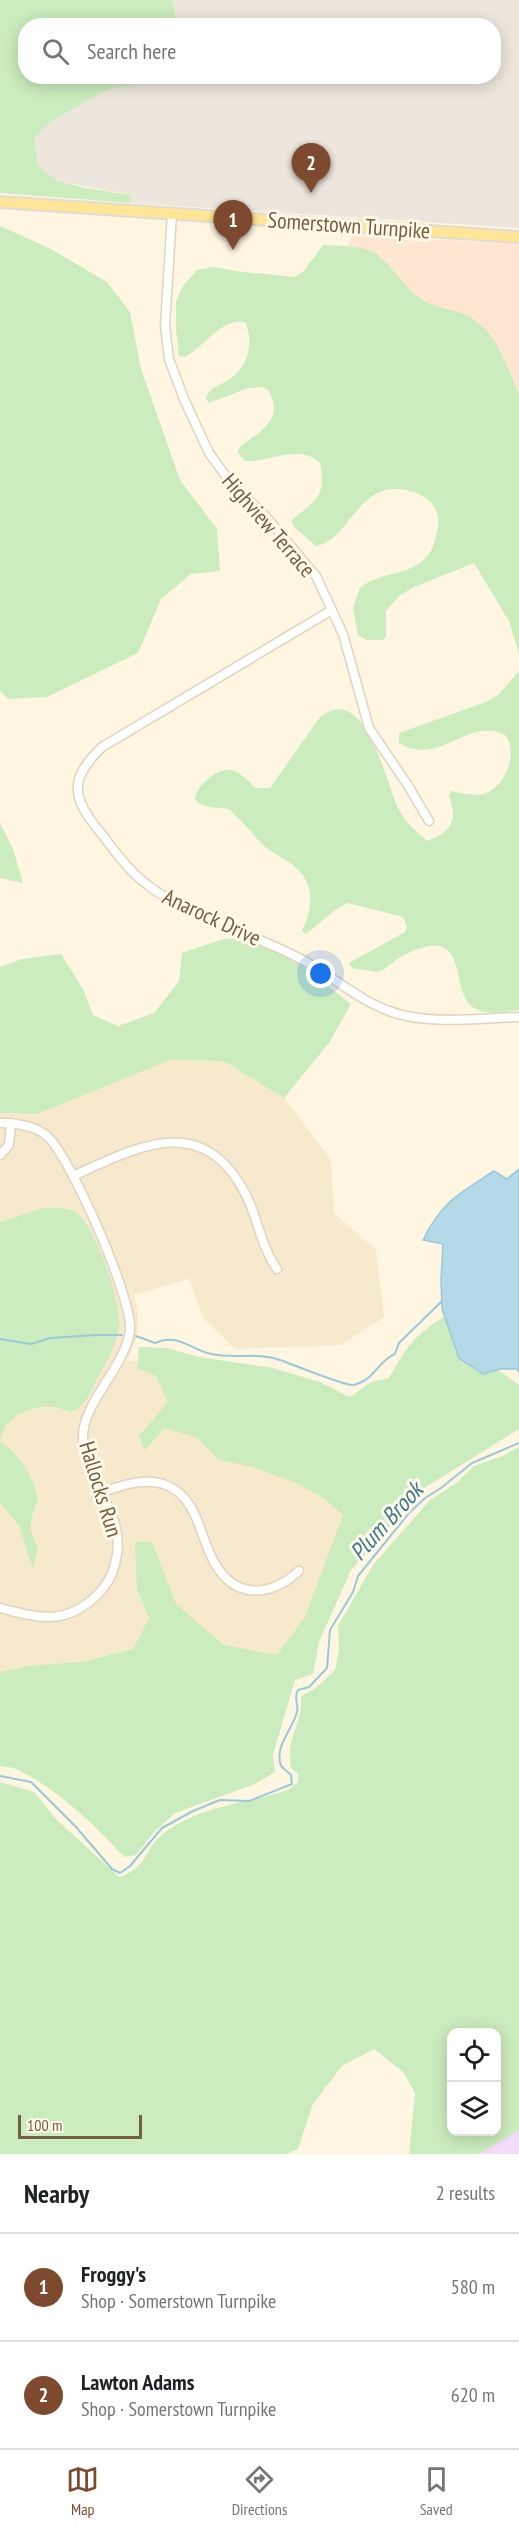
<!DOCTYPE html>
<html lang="en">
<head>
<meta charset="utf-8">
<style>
	:root { --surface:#fff; --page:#f6f6f6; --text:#202124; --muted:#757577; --line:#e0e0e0; --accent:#7e4a2f }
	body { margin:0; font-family:"PT Sans Narrow",sans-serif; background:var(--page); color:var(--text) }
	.controls { position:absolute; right:18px; bottom:18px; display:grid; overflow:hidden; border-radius:12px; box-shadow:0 3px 15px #0003 }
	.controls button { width:54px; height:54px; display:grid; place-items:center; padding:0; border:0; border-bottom:2px solid var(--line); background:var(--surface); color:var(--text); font:30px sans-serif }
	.scale { position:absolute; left:18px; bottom:15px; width:124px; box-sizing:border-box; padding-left:6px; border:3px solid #765d46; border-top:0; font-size:16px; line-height:21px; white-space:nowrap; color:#765d46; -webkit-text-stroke:4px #fff9e8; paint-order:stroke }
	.you { position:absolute; left:321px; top:974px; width:21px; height:21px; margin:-15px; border:4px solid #fff; border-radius:50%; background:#1a73e8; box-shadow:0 0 0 9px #1a73e833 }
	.badge { display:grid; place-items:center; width:39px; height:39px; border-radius:50%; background:var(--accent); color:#fff; font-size:20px; font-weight:700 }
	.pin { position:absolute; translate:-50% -50px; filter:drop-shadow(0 2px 3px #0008) }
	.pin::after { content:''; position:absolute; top:32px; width:21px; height:18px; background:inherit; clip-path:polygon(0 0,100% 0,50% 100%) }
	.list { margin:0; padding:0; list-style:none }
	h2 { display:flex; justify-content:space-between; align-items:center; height:78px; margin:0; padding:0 24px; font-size:26px }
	h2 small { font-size:20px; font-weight:400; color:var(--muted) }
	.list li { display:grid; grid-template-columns:39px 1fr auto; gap:18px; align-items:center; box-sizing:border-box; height:108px; padding:0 24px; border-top:2px solid var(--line) }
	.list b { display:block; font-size:22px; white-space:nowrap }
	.list p { margin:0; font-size:20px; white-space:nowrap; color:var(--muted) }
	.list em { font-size:20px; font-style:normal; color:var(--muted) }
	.icon { flex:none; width:33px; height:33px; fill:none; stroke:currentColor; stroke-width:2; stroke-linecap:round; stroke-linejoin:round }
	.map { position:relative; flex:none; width:519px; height:2154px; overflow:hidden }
	.search { position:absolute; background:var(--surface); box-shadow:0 3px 15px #0003; left:18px; right:18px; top:18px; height:66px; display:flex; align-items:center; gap:15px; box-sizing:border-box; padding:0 21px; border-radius:24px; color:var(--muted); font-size:22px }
	.sheet { height:294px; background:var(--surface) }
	nav { display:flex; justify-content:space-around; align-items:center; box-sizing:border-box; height:84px; border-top:2px solid var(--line); background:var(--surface); font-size:16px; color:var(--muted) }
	nav a { display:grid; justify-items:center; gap:3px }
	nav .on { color:var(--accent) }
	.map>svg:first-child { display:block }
	.residential { fill:#f6e9ce }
	.commercial { fill:#ffe6d3 }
	.industrial { fill:#ece6dc }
	.education { fill:#f3defa }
	.green { fill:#cbecbe; fill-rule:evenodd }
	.water { fill:#b4dae8; stroke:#9ac8db; stroke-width:1.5 }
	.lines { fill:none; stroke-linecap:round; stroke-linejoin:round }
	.stream { stroke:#9ac8db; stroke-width:2 }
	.minor-casing { stroke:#e2d3bc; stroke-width:11 }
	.major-casing { stroke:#e1dbd6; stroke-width:14 }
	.minor { stroke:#fff; stroke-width:8 }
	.major { stroke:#ffe696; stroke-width:10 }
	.labels { text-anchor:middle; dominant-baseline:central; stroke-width:6; stroke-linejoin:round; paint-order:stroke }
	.street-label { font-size:22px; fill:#765d46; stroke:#fff9e8 }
	.water-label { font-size:24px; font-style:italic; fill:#417a93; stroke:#fff9e8 }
</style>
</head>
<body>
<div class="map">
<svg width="519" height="2154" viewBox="0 0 519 2154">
	<rect width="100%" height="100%" fill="#fef6e1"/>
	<!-- residential -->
	<polygon class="residential" points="169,1060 224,1061 284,1098 331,1160 334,1213 376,1250 384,1317 341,1345 235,1349 203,1318 189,1279 134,1295 138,1313 137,1337 127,1360 193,1372 252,1411 297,1483 359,1482 279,1683 145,1646 0,1685 0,1113 37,1114"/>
	<!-- commercial -->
	<polygon class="commercial" points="351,235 519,244 519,394 497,346 483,327 471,317 436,307 422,300 395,275 379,255 349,247"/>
	<!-- industrial -->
	<polygon class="industrial" points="172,0 519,0 519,228 130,203 131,195 57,181 38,165 34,139 53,120 109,89 164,80 168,77 494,76 494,26 178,25"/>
	<!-- education -->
	<polygon class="education" points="519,2114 519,2154 455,2154 496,2132"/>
	<!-- green -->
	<g class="green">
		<polygon points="0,0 172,0 178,25 26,26 26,76 168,77 164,80 109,89 53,120 34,139 38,165 57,181 86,188 131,195 130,203 0,193"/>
		<polygon points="0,226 49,248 107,282 130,312 141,369 180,480 217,529 220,571 191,574 161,599 138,653 47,697 8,699 0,691"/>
		<path d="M323,245C339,246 364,245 377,254C393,266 404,288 423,300C437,309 455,309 470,317C497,332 507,367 519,394V654L509,621L474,563L412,588L399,596L386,611V637L383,640H367L358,635L353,608L360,588C385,567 427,580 436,536C439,525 440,516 433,505C428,498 419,493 410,491C359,476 351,540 316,546L293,526L292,520C315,500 327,498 320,463C301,443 267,463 245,461L238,453L239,448C258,431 286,421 268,390L263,387L248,388L209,403L206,398C210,386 222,385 231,378C249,365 254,341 245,322C222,317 203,348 185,357L179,356L176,329V301L183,286L197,270L213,267L243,272L295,277L304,271Z"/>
		<path d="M519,671V1010C505,1012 487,1016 474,1008C451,993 467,942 430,946C420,947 405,954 396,960C390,964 385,970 377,972L352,968L349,963L405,932L407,927L403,917L347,903L338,908L306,934L302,931C312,910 316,884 295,867C286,859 274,854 264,846C252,834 241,820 229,809L208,807L198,803L195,799C197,785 217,768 231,770C241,772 248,781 255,788H270L320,717C366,680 386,785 399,810C406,823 417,832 427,841C452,831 458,821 449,796L451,791C461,793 474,796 484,794C506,787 519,751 505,735C470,715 438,768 399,743V733L486,702L499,694Z"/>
		<polygon points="0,823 13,849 23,883 0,878"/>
		<polygon points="245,938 300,964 351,1004 329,1043 284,1098 224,1061 170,1060 37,1114 0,1113 0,967 22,959 61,954 83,989 93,1015 118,1026 154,1013 179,981 182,953 224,939"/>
		<path d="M43,1208C54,1208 69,1206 78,1214C96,1229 122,1303 119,1326C117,1345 105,1365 96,1381C90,1394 84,1408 70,1412C51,1402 23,1407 8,1423C4,1427 2,1435 0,1440V1222Z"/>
		<path d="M446,1316L494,1367L519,1385V1429L413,1495L384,1534L351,1570L319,1642L313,1674L295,1680L273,1755L275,1772L255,1784L175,1813L154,1832L136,1855L124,1857C96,1826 56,1788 18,1770C13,1767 6,1767 0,1766V1672L27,1666L82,1662L133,1649L149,1618L137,1590L135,1542H152L176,1604L224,1645L277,1655L305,1617L343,1515L325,1499L295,1482L249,1466L219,1460L197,1438L165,1428L145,1450L139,1436L168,1402L156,1376L137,1368L139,1347L167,1348L199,1357L273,1368L320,1382L350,1397L371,1382L389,1378C406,1348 415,1333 446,1316Z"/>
		<path d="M0,1441C22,1457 31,1473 38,1499L33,1512L30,1529L38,1549L33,1569L19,1526L0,1502Z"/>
		<path d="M519,1447V2130L479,2154H409L415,2093L403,2072L374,2049L342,2066L313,2104L298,2149L287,2154H0V1782L34,1792L56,1819L119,1877C149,1867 143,1850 163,1834C198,1806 248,1803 288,1790L298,1782V1774L291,1768C285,1737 303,1725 301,1696L316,1688L335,1670L339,1649L338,1626L373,1565L415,1517L430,1500L455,1484L474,1466L502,1456ZM452,2032H496V2132H452Z"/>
	</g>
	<!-- water -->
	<path class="water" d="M519,1169V1372L517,1369H500L483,1374L459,1358L442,1309L441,1280L443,1244L423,1240C442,1201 459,1194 494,1171L507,1179Z"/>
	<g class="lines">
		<!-- stream -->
		<g class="stream">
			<path d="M136,1336L155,1343C178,1333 190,1349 211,1354C233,1359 258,1352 280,1360C292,1364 345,1386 353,1385C376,1380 377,1361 395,1354L399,1343L441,1302"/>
			<polyline points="0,1339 31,1344 50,1338 96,1335 122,1335"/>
			<path d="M0,1776L31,1782L76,1827L112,1869L120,1873L130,1866L162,1828L193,1811L220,1800L249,1801L292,1784L291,1775L281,1766C274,1746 292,1731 297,1712C299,1704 293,1699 298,1690L309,1687L327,1668L330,1630L353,1592L358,1576L409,1513L425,1498L441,1488L472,1463L519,1443"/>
		</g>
		<!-- minor casing -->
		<g class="minor-casing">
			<g id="minor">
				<polyline points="172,214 165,326 169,359 184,399 209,453 228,479 267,518 316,576 343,634 369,728 407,784 429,821"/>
				<path d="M332,610L102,747C69,779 71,797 100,832C115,851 128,871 149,886C192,919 249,932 297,957C329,973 357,1000 392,1012C428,1025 480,1018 519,1017"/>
				<path d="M0,1123C17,1123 34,1125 47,1136C70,1156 134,1301 130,1331C125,1366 85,1401 83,1434C81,1481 130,1513 115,1564C112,1577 104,1589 94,1598C63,1626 36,1617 0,1608"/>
				<polyline points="0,1155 9,1145 11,1123"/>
				<path d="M73,1176C139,1146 204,1110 247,1197C259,1222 260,1244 277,1269"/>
				<path d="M103,1492C122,1485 146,1477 166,1485C198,1498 199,1535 214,1562C235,1600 270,1597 299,1571"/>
			</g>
		</g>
		<!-- major casing -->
		<g class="major-casing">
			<polyline id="major" points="0,202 519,237"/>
		</g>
		<!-- minor -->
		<use href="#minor" class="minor"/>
		<!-- major -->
		<use href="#major" class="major"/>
	</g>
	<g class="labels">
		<!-- street labels -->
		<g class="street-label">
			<text transform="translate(349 225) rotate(4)">Somerstown Turnpike</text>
			<text transform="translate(269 525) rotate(49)">Highview Terrace</text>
			<text transform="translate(212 917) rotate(25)">Anarock Drive</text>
			<text transform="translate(101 1489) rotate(73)">Hallocks Run</text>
		</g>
		<!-- water labels -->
		<g class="water-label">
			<text transform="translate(386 1521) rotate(-48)">Plum Brook</text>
		</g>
	</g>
</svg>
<div class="controls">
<button><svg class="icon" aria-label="locate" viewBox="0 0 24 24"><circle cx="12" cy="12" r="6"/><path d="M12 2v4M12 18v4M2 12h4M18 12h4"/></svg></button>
<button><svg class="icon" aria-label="layers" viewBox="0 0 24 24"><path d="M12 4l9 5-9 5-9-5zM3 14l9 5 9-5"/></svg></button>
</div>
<div class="scale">100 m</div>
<div class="you"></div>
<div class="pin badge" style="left:233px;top:250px">1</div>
<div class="pin badge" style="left:311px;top:193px">2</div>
<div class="search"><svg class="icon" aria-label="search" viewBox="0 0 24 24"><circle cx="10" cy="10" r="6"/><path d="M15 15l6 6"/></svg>Search here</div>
</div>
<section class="sheet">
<h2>Nearby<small>2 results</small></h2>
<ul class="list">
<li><span class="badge">1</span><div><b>Froggy's</b><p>Shop · Somerstown Turnpike</p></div><em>580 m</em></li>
<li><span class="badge">2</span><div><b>Lawton Adams</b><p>Shop · Somerstown Turnpike</p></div><em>620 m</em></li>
</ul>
</section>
<nav>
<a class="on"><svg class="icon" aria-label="map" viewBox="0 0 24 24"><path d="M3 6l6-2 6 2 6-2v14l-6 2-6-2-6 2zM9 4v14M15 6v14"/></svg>Map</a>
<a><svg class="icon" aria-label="directions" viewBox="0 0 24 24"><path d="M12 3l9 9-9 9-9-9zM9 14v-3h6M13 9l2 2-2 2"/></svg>Directions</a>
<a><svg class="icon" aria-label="saved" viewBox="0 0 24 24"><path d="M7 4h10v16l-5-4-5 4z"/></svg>Saved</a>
</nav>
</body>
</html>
